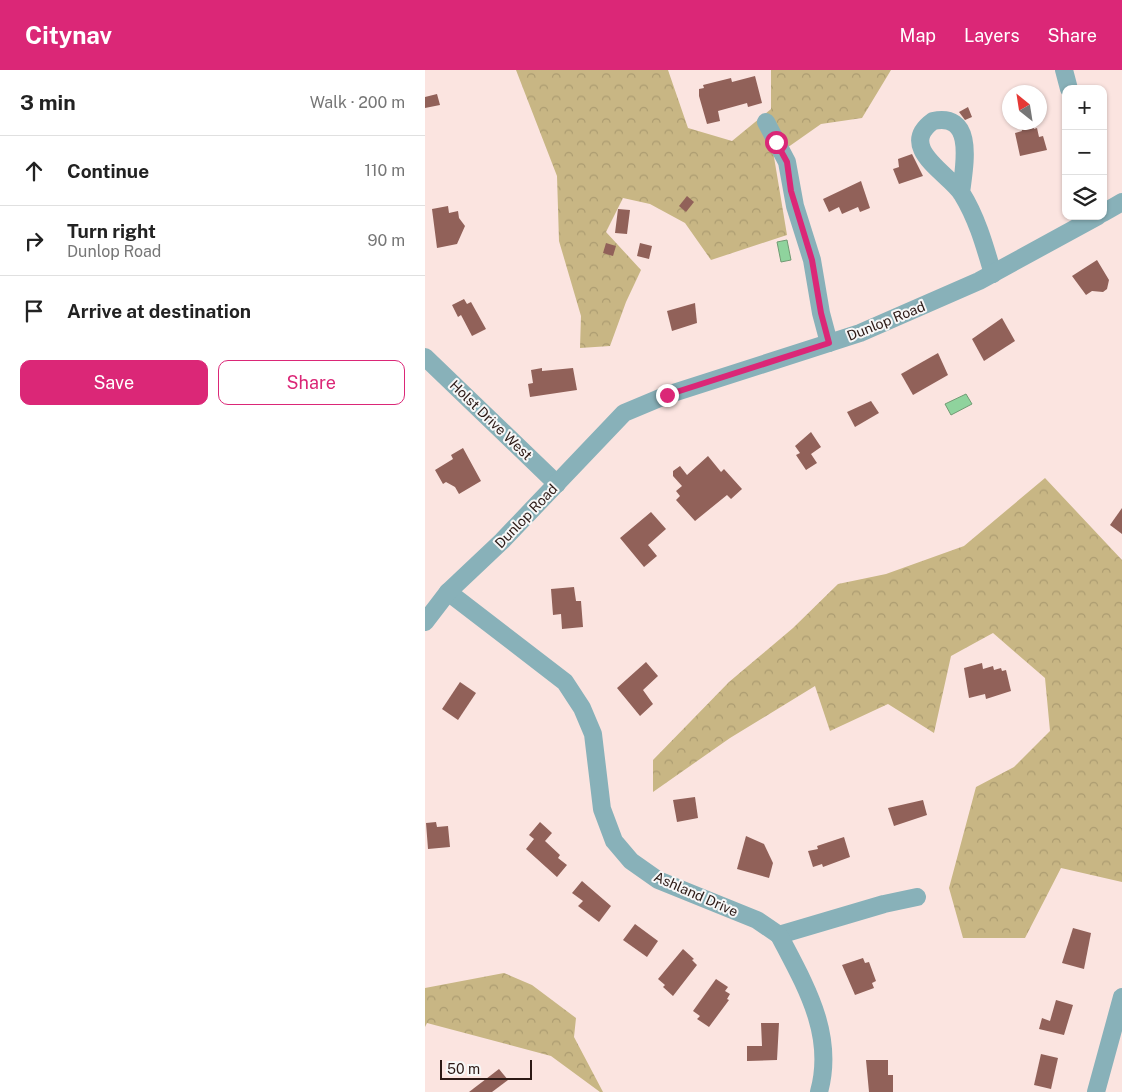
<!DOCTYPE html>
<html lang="en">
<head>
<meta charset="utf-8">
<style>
	:root { --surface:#fff; --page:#f6f6f6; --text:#222; --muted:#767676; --line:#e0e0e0; --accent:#db2777 }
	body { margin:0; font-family:"Public Sans",sans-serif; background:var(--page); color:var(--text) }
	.controls { position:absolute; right:15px; top:15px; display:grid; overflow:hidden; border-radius:10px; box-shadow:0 1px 4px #0004 }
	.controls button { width:45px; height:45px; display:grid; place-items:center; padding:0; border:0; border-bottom:1px solid var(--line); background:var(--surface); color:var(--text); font:25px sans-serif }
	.compass { position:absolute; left:577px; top:15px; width:45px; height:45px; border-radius:50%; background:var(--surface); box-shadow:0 1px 4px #0004; rotate:330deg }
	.scale { position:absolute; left:15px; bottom:12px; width:92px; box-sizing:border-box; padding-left:5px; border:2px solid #2c1915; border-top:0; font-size:14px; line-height:18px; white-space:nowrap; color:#2c1915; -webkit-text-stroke:4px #f7f7f7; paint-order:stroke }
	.stop { position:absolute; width:15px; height:15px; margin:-11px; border:4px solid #db2777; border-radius:50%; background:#fff }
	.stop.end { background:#db2777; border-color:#fff; box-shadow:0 1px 5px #0008 }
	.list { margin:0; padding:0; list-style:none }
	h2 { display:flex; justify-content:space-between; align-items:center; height:65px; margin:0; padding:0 20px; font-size:21px }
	h2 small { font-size:16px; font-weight:400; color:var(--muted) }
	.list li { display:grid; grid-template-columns:32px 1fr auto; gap:15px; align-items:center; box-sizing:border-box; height:70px; padding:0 20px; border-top:1px solid var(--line) }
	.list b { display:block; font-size:19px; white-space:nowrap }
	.list p { margin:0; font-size:16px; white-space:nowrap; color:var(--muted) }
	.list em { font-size:16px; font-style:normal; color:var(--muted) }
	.actions { display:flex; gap:10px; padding:15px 20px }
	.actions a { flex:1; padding:11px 0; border:1px solid var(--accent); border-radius:10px; text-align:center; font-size:18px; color:var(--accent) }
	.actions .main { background:var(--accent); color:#fff }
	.icon { flex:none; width:28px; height:28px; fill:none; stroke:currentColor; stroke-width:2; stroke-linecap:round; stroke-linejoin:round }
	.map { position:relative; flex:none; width:697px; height:1022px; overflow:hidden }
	header { display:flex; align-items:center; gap:30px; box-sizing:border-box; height:70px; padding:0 25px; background:var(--accent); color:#fff }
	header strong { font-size:24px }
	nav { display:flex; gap:28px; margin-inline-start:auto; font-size:18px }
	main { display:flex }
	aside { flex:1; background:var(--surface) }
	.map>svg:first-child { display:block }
	.forest { fill:url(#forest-crowns) }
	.water { fill:#8fd39d; stroke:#719b74 }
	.building { fill:#916159 }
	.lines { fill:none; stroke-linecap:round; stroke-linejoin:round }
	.minor { stroke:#88b1b9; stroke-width:18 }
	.route { stroke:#db2777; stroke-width:6 }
	.labels { text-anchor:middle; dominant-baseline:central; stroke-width:4; stroke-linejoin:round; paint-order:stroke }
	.street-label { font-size:14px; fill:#2c1915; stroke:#f7f7f7 }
</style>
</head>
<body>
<header>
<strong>Citynav</strong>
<nav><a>Map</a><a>Layers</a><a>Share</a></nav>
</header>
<main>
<aside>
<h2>3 min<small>Walk · 200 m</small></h2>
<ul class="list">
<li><svg class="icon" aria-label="ahead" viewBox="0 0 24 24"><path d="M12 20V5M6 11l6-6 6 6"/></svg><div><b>Continue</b></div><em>110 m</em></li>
<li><svg class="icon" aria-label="right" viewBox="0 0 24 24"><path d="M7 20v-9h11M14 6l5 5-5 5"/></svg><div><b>Turn right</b><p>Dunlop Road</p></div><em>90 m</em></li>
<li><svg class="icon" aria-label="arrive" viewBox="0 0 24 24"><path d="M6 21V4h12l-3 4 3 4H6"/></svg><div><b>Arrive at destination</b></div></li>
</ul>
<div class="actions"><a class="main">Save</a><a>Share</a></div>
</aside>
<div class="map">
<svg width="697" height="1022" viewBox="0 0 697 1022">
	<defs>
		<pattern id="forest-crowns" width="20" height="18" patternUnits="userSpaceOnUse" patternTransform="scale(1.25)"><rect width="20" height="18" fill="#c8b684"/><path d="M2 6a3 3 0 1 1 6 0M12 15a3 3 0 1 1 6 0" fill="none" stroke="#ac9c71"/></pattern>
	</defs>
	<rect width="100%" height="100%" fill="#fbe4e0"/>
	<!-- forest -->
	<g class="forest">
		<polygon points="91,0 243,0 263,58 307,71 346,39 346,0 466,0 437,48 396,54 349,87 362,165 286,190 260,153 225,134 198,128 181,162 216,200 201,232 185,276 155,278 156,246 134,171 132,106"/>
		<polygon points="620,408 697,490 697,812 636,798 600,868 538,868 524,818 551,717 589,697 625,661 620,608 568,563 526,586 509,663 463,634 405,661 390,616 305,668 228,722 228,690 304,612 368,558 413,514 461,504 539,476"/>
		<polygon points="79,903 107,915 151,948 149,967 178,1022 175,1022 126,986 2,953 0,957 0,918"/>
	</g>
	<!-- water -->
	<g class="water">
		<polygon points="362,170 366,190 356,192 352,172"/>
		<polygon points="541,324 547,334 526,345 520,334"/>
	</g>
	<!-- building -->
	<g class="building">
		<polygon points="330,6 337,33 323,37 322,33 293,41 295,51 282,54 274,26 274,19 279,18 278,15 306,8 307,12"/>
		<polygon points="12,24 15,35 0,38 0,27"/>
		<polygon points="543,37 547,47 540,50 534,42"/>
		<polygon points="595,52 607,52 609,59 612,58 614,67 618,66 622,80 595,86 590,63 597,61"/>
		<polygon points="487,84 498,106 474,114 468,99 474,97 473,89"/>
		<polygon points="436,111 445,138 435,142 433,137 417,144 414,137 404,142 398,129"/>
		<polygon points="262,126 269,132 261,142 254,136"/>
		<polygon points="23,136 24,143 33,141 34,148 40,156 32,174 12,178 7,139"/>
		<polygon points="193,139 205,140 202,164 190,163"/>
		<polygon points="181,173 191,176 188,186 178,183"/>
		<polygon points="215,173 227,176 224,189 212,186"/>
		<polygon points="672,190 684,210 682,219 678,222 667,221 661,225 647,206"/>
		<polygon points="39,229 42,234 46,232 61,259 47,266 36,245 33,247 27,235"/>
		<polygon points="270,233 272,253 247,261 242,241"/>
		<polygon points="577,248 590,271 559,291 547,269"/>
		<polygon points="513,283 523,305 488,325 476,304"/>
		<polygon points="117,298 117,301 148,298 152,320 105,327 103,314 108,313 106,300"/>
		<polygon points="446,331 454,343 430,357 422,342"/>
		<polygon points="386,362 396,377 386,384 392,393 381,400 371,385 375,383 370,376"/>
		<polygon points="38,378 56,411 34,424 30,417 21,412 18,414 10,400 28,389 26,385"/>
		<polygon points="283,386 296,402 299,399 317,419 306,429 302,425 270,451 251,430 255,426 251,421 257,416 248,406 248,401 255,396 262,405"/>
		<polygon points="697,438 697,464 685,455"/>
		<polygon points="226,442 241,459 223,475 232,486 219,497 195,468"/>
		<polygon points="149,517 151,531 156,531 158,557 137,559 136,544 128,545 126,519"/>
		<polygon points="221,592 233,606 218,620 228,634 215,646 192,618"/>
		<polygon points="557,593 558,599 568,596 569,600 576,598 577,601 581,600 586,621 561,629 560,624 544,628 539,598"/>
		<polygon points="35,612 51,623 33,650 17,639"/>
		<polygon points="270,727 273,748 252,752 248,730"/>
		<polygon points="498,730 502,745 469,756 463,738"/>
		<polygon points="11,752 12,757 23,756 25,777 3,779 1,753"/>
		<polygon points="115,752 127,763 120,771 135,785 133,788 142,795 132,807 101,779 109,769 104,765"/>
		<polygon points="321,766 339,774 348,793 344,808 312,799"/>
		<polygon points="419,767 425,787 398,797 397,794 388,797 383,781 393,779 392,776"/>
		<polygon points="157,811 186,836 174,852 153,836 158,831 147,823"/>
		<polygon points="210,854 233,871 222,887 198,870"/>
		<polygon points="648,858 666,863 659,899 637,893"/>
		<polygon points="258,879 269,889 267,890 272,895 248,926 238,917 240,915 233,909"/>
		<polygon points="438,888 440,893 444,892 451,911 447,913 449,918 430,925 417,895"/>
		<polygon points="291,909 303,917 300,921 305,924 302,929 304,930 284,957 272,949 275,946 268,941"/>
		<polygon points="631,930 648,935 639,965 614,959 617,948 625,951"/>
		<polygon points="336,953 354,953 352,990 322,991 322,976 337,976"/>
		<polygon points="616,984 633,988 626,1019 609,1015"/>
		<polygon points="441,990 463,990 463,1005 468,1005 468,1022 444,1022"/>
		<polygon points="74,999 83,1010 67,1022 44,1022"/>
	</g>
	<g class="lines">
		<!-- minor -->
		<g class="minor">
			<polyline points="639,0 644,19"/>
			<polyline points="341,52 362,92 370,136 387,190 396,243 404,273"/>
			<path d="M536,123C539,97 551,42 508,51C471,78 525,104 537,124C552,148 560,177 568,204"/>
			<polyline points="678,143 697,132"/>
			<polyline points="0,287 132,414"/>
			<polyline points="23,522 140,612 157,638 168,664 177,739 189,771 206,791 233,810 332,850 354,865 459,834 492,827"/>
			<polyline points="0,552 23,522 77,471 199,343 242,325 435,263 554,211 673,146"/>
			<path d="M354,865C380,915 410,964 394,1022"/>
			<polyline points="671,1022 697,927"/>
		</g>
	</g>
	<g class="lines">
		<!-- route -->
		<polyline class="route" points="242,325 404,273 396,243 387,190 366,121 362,92 351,72"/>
	</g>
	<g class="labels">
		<!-- street labels -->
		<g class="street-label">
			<text transform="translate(461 251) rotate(-22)">Dunlop Road</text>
			<text transform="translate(66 350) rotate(44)">Holst Drive West</text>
			<text transform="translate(101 446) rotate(-46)">Dunlop Road</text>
			<text transform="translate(271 824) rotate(24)">Ashland Drive</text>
		</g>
	</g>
</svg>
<div class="controls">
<button>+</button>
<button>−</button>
<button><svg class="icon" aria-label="layers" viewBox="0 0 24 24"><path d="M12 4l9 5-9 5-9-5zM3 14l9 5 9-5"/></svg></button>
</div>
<svg class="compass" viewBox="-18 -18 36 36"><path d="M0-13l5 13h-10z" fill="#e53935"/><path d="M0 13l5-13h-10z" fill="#767676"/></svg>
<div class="scale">50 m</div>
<div class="stop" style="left:351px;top:72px"></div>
<div class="stop end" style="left:242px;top:325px"></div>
</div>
</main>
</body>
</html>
